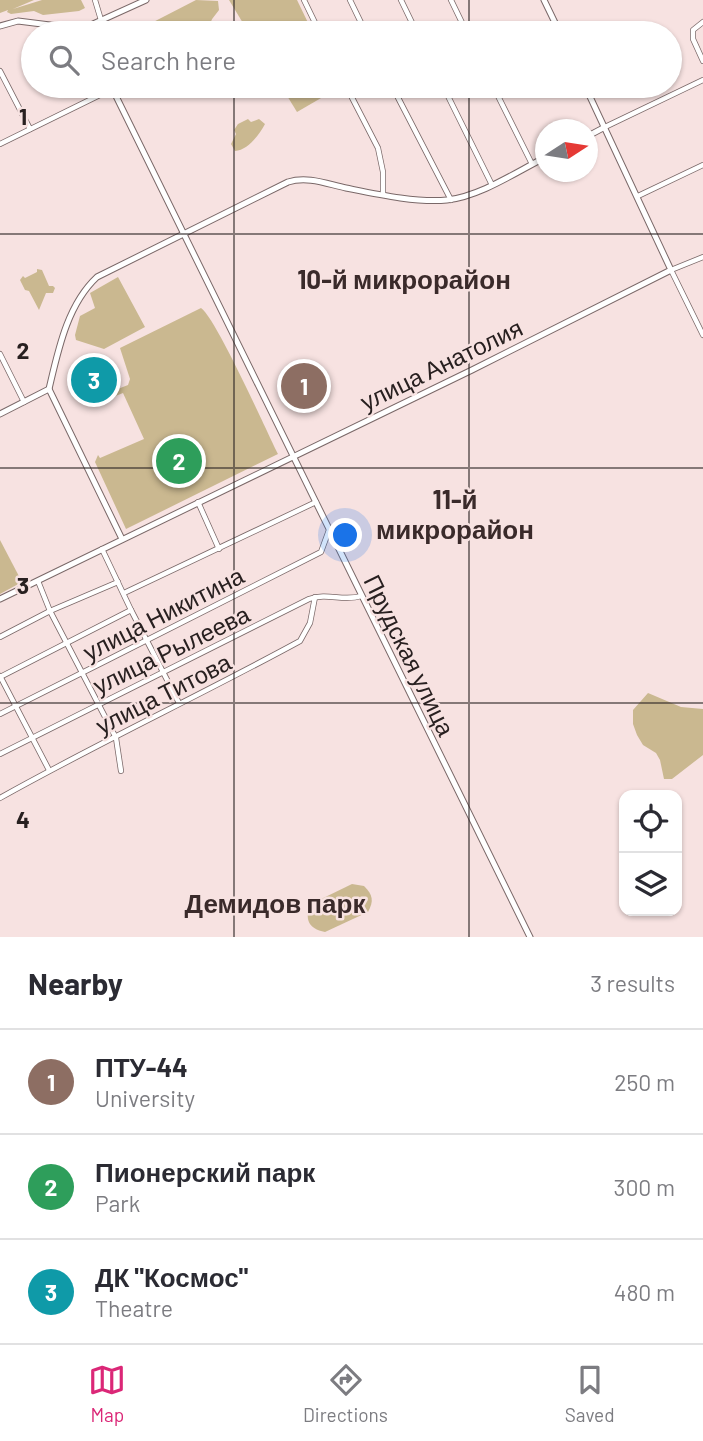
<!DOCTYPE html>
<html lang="en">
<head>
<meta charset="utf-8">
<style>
	:root { --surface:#fff; --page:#f7f7f7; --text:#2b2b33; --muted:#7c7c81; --line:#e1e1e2; --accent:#db2777 }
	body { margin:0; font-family:Barlow,sans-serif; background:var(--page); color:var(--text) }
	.controls { position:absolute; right:21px; bottom:21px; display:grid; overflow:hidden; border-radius:14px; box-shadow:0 2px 5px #0004 }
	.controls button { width:63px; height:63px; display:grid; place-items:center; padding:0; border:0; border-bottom:2px solid var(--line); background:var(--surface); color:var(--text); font:35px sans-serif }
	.compass { position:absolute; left:535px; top:119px; width:63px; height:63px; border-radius:50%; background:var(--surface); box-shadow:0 2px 5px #0004; rotate:78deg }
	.you { position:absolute; left:346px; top:536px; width:24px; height:24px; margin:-18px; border:5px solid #fff; border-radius:50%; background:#1a73e8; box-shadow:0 0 0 10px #1a73e833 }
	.badge { display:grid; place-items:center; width:46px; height:46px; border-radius:50%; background:var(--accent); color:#fff; font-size:23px; font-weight:700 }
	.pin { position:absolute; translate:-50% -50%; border:4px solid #fff; box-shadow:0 2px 7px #0006 }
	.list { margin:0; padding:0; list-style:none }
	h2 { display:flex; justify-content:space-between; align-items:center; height:91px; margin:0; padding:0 28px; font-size:30px }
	h2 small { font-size:23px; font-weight:400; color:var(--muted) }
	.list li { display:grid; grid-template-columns:46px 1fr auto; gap:21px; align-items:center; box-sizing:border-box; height:105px; padding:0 28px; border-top:2px solid var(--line) }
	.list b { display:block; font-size:26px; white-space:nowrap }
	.list p { margin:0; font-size:23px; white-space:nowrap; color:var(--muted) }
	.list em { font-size:23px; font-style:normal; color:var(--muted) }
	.icon { flex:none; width:38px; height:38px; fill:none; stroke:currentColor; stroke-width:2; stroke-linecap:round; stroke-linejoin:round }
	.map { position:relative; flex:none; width:703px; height:937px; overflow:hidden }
	.search { position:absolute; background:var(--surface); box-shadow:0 2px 5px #0004; left:21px; right:21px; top:21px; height:77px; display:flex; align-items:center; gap:18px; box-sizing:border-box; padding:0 24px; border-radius:38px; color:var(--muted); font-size:26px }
	.sheet { height:406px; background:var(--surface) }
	nav { display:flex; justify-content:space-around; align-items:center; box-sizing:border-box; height:98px; border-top:2px solid var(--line); background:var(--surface); font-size:19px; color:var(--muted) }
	nav a { display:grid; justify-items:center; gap:4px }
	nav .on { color:var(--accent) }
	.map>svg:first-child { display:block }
	.green { fill:#cab890 }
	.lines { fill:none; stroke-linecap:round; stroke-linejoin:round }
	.street-casing { stroke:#7a6868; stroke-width:6 }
	.secondary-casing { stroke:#7a6868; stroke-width:7 }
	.street { stroke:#fff; stroke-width:4.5 }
	.secondary { stroke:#fff; stroke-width:5 }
	.grid { fill:none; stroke:#282020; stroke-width:2; stroke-opacity:0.55 }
	.labels { text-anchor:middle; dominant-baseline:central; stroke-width:5; stroke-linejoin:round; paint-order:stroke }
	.street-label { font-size:24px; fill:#282020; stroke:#f7e2e1 }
	.neighbourhood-label { font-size:26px; font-weight:bold; fill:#3a2a2a; stroke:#f7e2e1 }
	.grid-label { font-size:23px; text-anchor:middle; font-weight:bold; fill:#282020; stroke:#f7e2e1; stroke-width:5; stroke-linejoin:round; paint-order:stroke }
</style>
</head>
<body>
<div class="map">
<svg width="703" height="937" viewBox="0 0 703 937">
	<rect width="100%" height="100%" fill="#f7e2e1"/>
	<!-- green -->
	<g class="green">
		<polygon points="0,0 34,0 13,9 42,0 81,0 85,8 79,11 43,15 34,11 11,14 7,12 8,10 0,13"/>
		<path d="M196,0L218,1L219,10C212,20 208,20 213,33H132Z"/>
		<polygon points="229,0 297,0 313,33 249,33"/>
		<polygon points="281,86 328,86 328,94 297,112"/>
		<path d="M248,119L251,122L259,119L265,124C259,135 248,150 235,151L231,144L236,134L234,130L238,124Z"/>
		<polygon points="37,269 42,270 49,286 53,286 55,288 53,293 46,293 39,310 29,291 25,290 20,280 23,276 25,278 37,272"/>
		<polygon points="118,277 145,327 104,349 76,340 75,335 80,316 95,308 90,293"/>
		<path d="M201,308C216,318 266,430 278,454L126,529L95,462L98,455L100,458L144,439L123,393L113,397L110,392L128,385L130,379L120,348Z"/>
		<polygon points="0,540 22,582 0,594"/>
		<polygon points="648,693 681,707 703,709 703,755 672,779 664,779 660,760 656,753 643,745 637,735 633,724 633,710"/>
		<path d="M352,884L364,886C373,895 374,901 368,912L325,932C308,929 304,918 311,904Z"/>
	</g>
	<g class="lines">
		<!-- street casing -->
		<g class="street-casing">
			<g id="street">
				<polyline points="95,0 101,20"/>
				<polyline points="304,0 320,33"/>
				<polyline points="350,0 366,33"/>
				<polyline points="401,0 417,33"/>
				<polyline points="451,0 467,33"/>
				<polyline points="703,22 693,30 693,39 703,61"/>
				<polyline points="0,71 30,129"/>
				<polyline points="346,86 378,148 383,172 383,194"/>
				<polyline points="392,86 451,200"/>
				<polyline points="443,86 492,185"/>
				<polyline points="493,86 532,164"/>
				<polyline points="605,127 703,80"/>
				<polyline points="0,144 112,89"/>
				<polyline points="638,196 703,165"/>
				<polyline points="703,257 671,270 703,335"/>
				<polyline points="0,354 24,402"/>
				<polyline points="198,502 219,549"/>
				<polyline points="38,581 50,611 116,738 121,771"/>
				<polyline points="124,593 316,502"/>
				<polyline points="131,610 179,703"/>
				<polyline points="0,637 50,611 118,582"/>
				<polyline points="0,676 49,770"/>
				<polyline points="0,677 131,610 102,549"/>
				<path d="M0,714C107,660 214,607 321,552L329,530"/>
				<path d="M0,754L309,599C328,592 343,602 361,596"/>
				<path d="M0,798C98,743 201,695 300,641L310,623L315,597"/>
			</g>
		</g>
		<!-- secondary casing -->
		<g class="secondary-casing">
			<g id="secondary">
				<polyline points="544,0 560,33"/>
				<polyline points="0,26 18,21 82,29 146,0"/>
				<polyline points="111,86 530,937"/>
				<polyline points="588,136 605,127"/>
				<polyline points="49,389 122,539"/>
				<path d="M0,414L49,389C58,351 67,305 97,277L288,182C308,176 327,184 346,188C376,194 417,203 447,200C481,196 516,172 546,157"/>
				<polyline points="0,599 472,370 671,270 585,86"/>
			</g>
		</g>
		<!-- street -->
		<use href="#street" class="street"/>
		<!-- secondary -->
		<use href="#secondary" class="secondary"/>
	</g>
	<!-- grid -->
	<path class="grid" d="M234,0V33M469,0V33M234,86V937M469,86V937M0,234H703M0,468H703M0,703H703"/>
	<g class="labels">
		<!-- street labels -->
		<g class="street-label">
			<text transform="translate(441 364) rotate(-26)">улица Анатолия</text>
			<text transform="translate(163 613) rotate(-27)">улица Никитина</text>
			<text transform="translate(171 649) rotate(-26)">улица Рылеева</text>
			<text transform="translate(410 655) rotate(64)">Прудская улица</text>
			<text transform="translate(163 693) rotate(-27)">улица Титова</text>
		</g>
		<!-- neighbourhood labels -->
		<g class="neighbourhood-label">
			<text x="404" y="278">10-й микрорайон</text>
			<text x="455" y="498">11-й<tspan x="455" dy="30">микрорайон</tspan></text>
			<text x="275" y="902">Демидов парк</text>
		</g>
	</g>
	<g class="grid-label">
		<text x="23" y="125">1</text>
		<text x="23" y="359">2</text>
		<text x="23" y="594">3</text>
		<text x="23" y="828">4</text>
	</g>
</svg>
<div class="controls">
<button><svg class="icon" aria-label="locate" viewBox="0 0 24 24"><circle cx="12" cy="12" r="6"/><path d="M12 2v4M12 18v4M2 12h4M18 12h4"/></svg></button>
<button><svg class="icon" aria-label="layers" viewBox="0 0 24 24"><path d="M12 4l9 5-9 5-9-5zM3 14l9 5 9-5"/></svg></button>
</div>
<svg class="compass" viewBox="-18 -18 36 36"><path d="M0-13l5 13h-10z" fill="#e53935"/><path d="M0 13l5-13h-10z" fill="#7c7c81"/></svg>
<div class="you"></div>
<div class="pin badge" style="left:304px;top:386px;background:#8d6e63">1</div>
<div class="pin badge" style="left:179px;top:461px;background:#2e9e5b">2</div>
<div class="pin badge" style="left:94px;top:380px;background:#0f9aa8">3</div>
<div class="search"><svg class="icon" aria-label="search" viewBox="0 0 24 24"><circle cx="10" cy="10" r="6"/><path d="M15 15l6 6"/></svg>Search here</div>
</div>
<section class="sheet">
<h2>Nearby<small>3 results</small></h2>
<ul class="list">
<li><span class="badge" style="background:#8d6e63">1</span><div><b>ПТУ-44</b><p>University</p></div><em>250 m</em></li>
<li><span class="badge" style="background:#2e9e5b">2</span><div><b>Пионерский парк</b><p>Park</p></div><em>300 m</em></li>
<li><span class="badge" style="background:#0f9aa8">3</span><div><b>ДК &quot;Космос&quot;</b><p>Theatre</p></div><em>480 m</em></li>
</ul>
</section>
<nav>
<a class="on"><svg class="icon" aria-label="map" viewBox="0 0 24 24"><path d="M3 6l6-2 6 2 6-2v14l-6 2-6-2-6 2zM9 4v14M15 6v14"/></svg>Map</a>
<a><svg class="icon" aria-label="directions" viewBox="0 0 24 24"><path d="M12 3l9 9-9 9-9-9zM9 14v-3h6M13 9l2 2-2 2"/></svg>Directions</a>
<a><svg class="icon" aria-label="saved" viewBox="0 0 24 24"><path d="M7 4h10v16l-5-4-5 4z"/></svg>Saved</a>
</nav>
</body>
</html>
